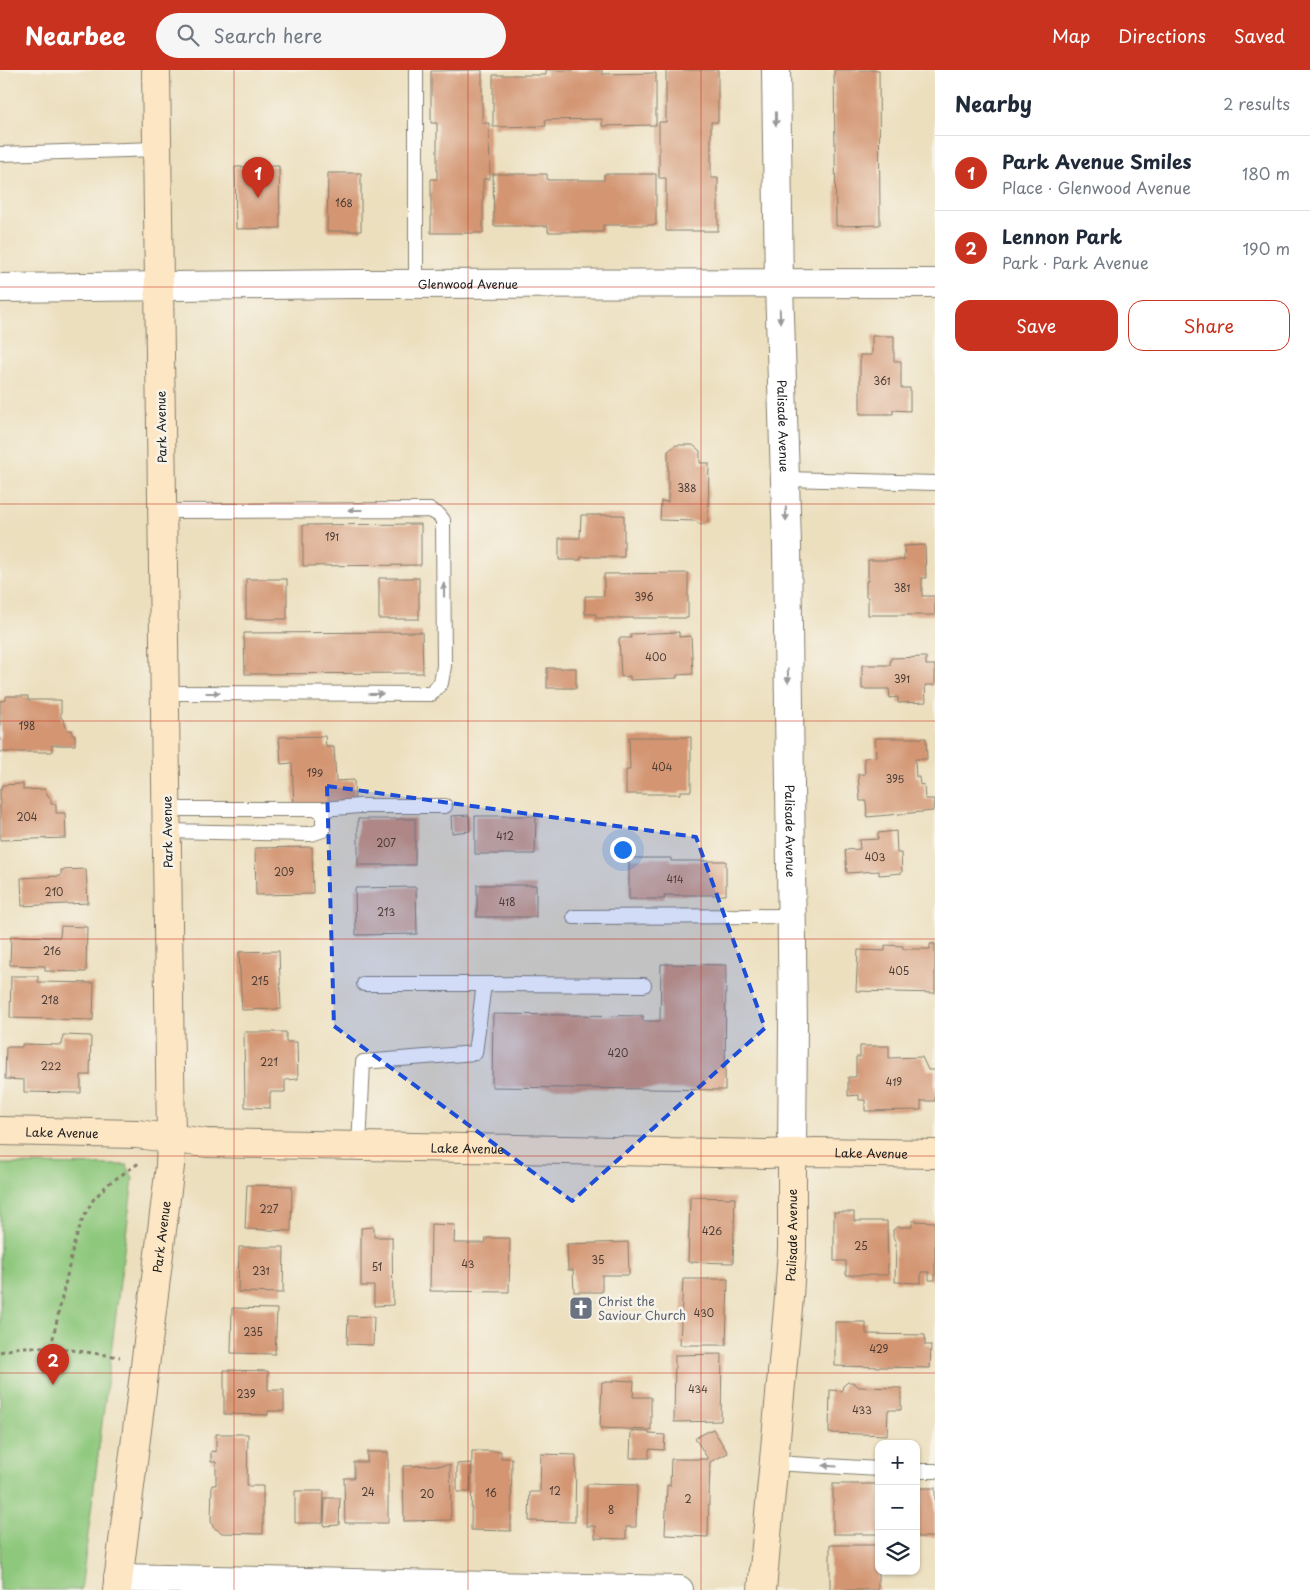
<!DOCTYPE html>
<html lang="en">
<head>
<meta charset="utf-8">
<style>
	:root { --surface:#fff; --page:#f6f6f7; --text:#1f2937; --muted:#747a83; --line:#e0e1e3; --accent:#c8321e }
	body { margin:0; font-family:"Playpen Sans",sans-serif; background:var(--page); color:var(--text) }
	.controls { position:absolute; right:15px; bottom:15px; display:grid; overflow:hidden; border-radius:10px; box-shadow:0 1px 4px #0004 }
	.controls button { width:45px; height:45px; display:grid; place-items:center; padding:0; border:0; border-bottom:1px solid var(--line); background:var(--surface); color:var(--text); font:25px sans-serif }
	.you { position:absolute; left:622px; top:779px; width:18px; height:18px; margin:-12px; border:4px solid #fff; border-radius:50%; background:#1a73e8; box-shadow:0 0 0 8px #1a73e833 }
	.badge { display:grid; place-items:center; width:32px; height:32px; border-radius:50%; background:var(--accent); color:#fff; font-size:16px; font-weight:700 }
	.pin { position:absolute; translate:-50% -41px; filter:drop-shadow(0 1px 2px #0008) }
	.pin::after { content:''; position:absolute; top:26px; width:18px; height:15px; background:inherit; clip-path:polygon(0 0,100% 0,50% 100%) }
	.list { margin:0; padding:0; list-style:none }
	h2 { display:flex; justify-content:space-between; align-items:center; height:65px; margin:0; padding:0 20px; font-size:21px }
	h2 small { font-size:16px; font-weight:400; color:var(--muted) }
	.list li { display:grid; grid-template-columns:32px 1fr auto; gap:15px; align-items:center; box-sizing:border-box; height:75px; padding:0 20px; border-top:1px solid var(--line) }
	.list b { display:block; font-size:19px; white-space:nowrap }
	.list p { margin:0; font-size:16px; white-space:nowrap; color:var(--muted) }
	.list em { font-size:16px; font-style:normal; color:var(--muted) }
	.actions { display:flex; gap:10px; padding:15px 20px }
	.actions a { flex:1; padding:11px 0; border:1px solid var(--accent); border-radius:15px; text-align:center; font-size:18px; color:var(--accent) }
	.actions .main { background:var(--accent); color:#fff }
	.icon { flex:none; width:28px; height:28px; fill:none; stroke:currentColor; stroke-width:2; stroke-linecap:round; stroke-linejoin:round }
	.map { position:relative; flex:none; width:935px; height:1520px; overflow:hidden }
	header { display:flex; align-items:center; gap:30px; box-sizing:border-box; height:70px; padding:0 25px; background:var(--accent); color:#fff }
	header strong { font-size:24px }
	nav { display:flex; gap:28px; margin-inline-start:auto; font-size:18px }
	.search { width:350px; height:45px; background:var(--page); display:flex; align-items:center; gap:12px; box-sizing:border-box; padding:0 18px; border-radius:28px; color:var(--muted); font-size:19px }
	main { display:flex }
	aside { flex:1; background:var(--surface) }
	.map>svg:first-child { display:block }
	.green { fill:#8ec87d; stroke:#55724c }
	.building { fill:#d39572 }
	.lines { fill:none; stroke-linecap:round; stroke-linejoin:round }
	.lane-casing { stroke:#847e6d; stroke-width:16 }
	.street-casing { stroke:#847e6d; stroke-width:30 }
	.secondary-casing { stroke:#847e6d; stroke-width:30 }
	.path { stroke:#847e6d; stroke-width:3; stroke-dasharray:4 4; stroke-linecap:butt }
	.lane { stroke:#fff; stroke-width:14 }
	.street { stroke:#fff; stroke-width:28 }
	.secondary { stroke:#fce6c4; stroke-width:28 }
	.oneway { fill:#999 }
	.marked { fill:#1d4ed8; fill-opacity:0.2; stroke:#1d4ed8; stroke-width:4; stroke-dasharray:10 6; stroke-linejoin:round }
	.grid { fill:none; stroke:#c8321e; stroke-width:1; stroke-opacity:0.55 }
	.labels { text-anchor:middle; dominant-baseline:central; stroke-width:5; stroke-linejoin:round; paint-order:stroke }
	.number-label { font-size:10px; fill:#4a3a32 }
	.street-label { font-size:12px; fill:#1c1c1c; stroke:#f7f3e8 }
	.worship-label { font-size:12px; fill:#5b616d; stroke:#f7f3e8; text-anchor:start }
</style>
</head>
<body>
<header>
<strong>Nearbee</strong>
<div class="search"><svg class="icon" aria-label="search" viewBox="0 0 24 24"><circle cx="10" cy="10" r="6"/><path d="M15 15l6 6"/></svg>Search here</div>
<nav><a>Map</a><a>Directions</a><a>Saved</a></nav>
</header>
<main>
<div class="map">
<svg width="935" height="1520" viewBox="0 0 935 1520">
	<rect width="100%" height="100%" fill="#f7f3e8"/>
	<filter id="ink" filterUnits="userSpaceOnUse"><feTurbulence type="fractalNoise" baseFrequency=".02" numOctaves="2"/><feDisplacementMap in="SourceGraphic" scale="10" xChannelSelector="R" yChannelSelector="G"/><feConvolveMatrix kernelMatrix="1 2 1 2 8 2 1 2 1" color-interpolation-filters="sRGB"/></filter>
	<filter id="wash" filterUnits="userSpaceOnUse"><feTurbulence type="fractalNoise" baseFrequency=".0096" numOctaves="4" result="noise"/><feDisplacementMap in="SourceGraphic" scale="20" xChannelSelector="R" yChannelSelector="G"/><feGaussianBlur stdDeviation="1.12" result="paint"/><feColorMatrix in="noise" values="0 0 0 0 0 0 0 0 0 0 0 0 0 0 0 0 0 1.4 0 .05"/><feComposite in="paint" operator="in"/></filter>
	<g filter="url(#wash)">
		<rect width="100%" height="100%" fill="#ecdfbe"/>
		<!-- green -->
		<polygon class="green" points="0,1094 127,1095 133,1109 81,1520 0,1520"/>
		<g id="blocks">
			<!-- building -->
			<g class="building">
				<polygon points="482,0 482,53 489,53 490,109 483,109 483,163 431,163 431,109 437,109 437,53 431,53 431,1"/>
				<polygon points="546,0 602,0 602,4 656,3 656,55 602,56 602,49 545,50 546,56 493,57 493,5 546,5"/>
				<polygon points="666,0 718,0 718,52 711,52 711,108 718,108 718,161 666,161 666,108 659,108 659,52 666,52"/>
				<polygon points="834,0 879,0 880,155 836,156"/>
				<polygon points="279,96 280,158 236,159 235,97"/>
				<polygon points="328,103 361,103 361,161 327,161"/>
				<polygon points="493,104 547,104 547,110 604,110 604,104 656,104 656,155 603,155 603,162 548,162 548,156 494,156"/>
				<polygon points="872,266 894,266 894,291 901,291 901,318 910,318 910,341 893,340 893,344 860,344 860,285 872,285"/>
				<polygon points="676,375 693,375 700,381 700,393 709,393 708,451 701,455 695,451 660,450 661,431 668,432 668,381"/>
				<polygon points="581,445 624,445 624,487 581,487 581,490 559,490 559,468 580,468"/>
				<polygon points="421,454 421,495 303,496 303,455"/>
				<polygon points="925,475 926,508 922,508 922,526 935,526 935,545 868,545 868,527 866,527 866,511 868,511 868,490 904,490 904,476"/>
				<polygon points="688,503 688,548 596,548 596,544 585,544 585,526 604,526 604,504"/>
				<rect x="379" y="508" width="40" height="41"/>
				<rect x="246" y="509" width="41" height="40"/>
				<polygon points="422,562 423,603 245,604 244,563"/>
				<polygon points="679,562 679,567 691,566 693,604 677,605 677,608 630,610 630,606 621,607 619,568 631,568 631,564"/>
				<polygon points="926,587 926,595 935,595 935,615 925,615 926,632 898,633 898,627 890,628 889,619 862,619 862,595 890,595 891,588"/>
				<rect x="547" y="598" width="29" height="20"/>
				<polygon points="6,626 28,626 28,630 61,630 61,648 64,650 67,660 72,660 72,665 75,665 75,675 52,675 52,682 0,682 0,631 6,630"/>
				<polygon points="325,666 326,677 334,677 336,711 354,710 355,732 294,735 292,693 281,694 279,667"/>
				<polygon points="629,667 691,667 691,721 680,721 680,724 626,724 626,700 630,700"/>
				<polygon points="875,668 926,668 927,689 915,689 916,707 919,707 920,715 924,714 925,729 934,729 933,741 867,747 866,731 860,731 858,704 865,704 864,688 876,687"/>
				<polygon points="23,714 23,720 44,719 51,730 51,734 56,734 56,743 65,743 66,768 0,770 0,719 2,719 2,715"/>
				<polygon points="469,745 470,761 452,763 451,746"/>
				<polygon points="475,746 536,746 535,784 475,784"/>
				<rect x="358" y="749" width="57" height="46"/>
				<polygon points="896,761 897,783 901,783 902,803 879,805 879,801 847,803 845,780 860,779 859,770 878,769 878,763"/>
				<polygon points="312,777 313,824 256,825 255,778"/>
				<polygon points="629,788 671,788 671,791 726,791 726,825 664,825 665,829 629,829"/>
				<polygon points="86,799 88,833 22,836 21,808 61,806 61,800"/>
				<rect x="477" y="815" width="59" height="32"/>
				<polygon points="416,817 417,864 356,865 355,818"/>
				<polygon points="61,856 87,857 86,902 45,901 45,896 10,895 11,866 60,867"/>
				<polygon points="930,874 935,874 935,923 856,921 858,880 885,881 885,875 903,876 903,879 930,879"/>
				<polygon points="279,881 281,939 242,940 239,882"/>
				<polygon points="661,894 726,895 725,1020 492,1017 493,944 643,946 643,951 660,951"/>
				<polygon points="11,906 38,906 38,912 94,913 93,950 10,948"/>
				<polygon points="244,962 286,962 286,972 297,972 298,1009 285,1010 285,1022 270,1022 270,1038 245,1037"/>
				<polygon points="63,965 91,966 90,1005 81,1005 81,1023 24,1022 24,1010 5,1009 6,977 22,977 22,974 62,975"/>
				<polygon points="860,976 889,976 889,988 922,987 928,1000 935,1000 935,1031 921,1031 921,1040 865,1041 865,1030 859,1030 859,1025 848,1026 848,1007 856,1007 856,987 860,987"/>
				<polygon points="247,1115 292,1116 291,1161 245,1159"/>
				<polygon points="690,1127 735,1128 733,1193 688,1192"/>
				<polygon points="834,1142 854,1142 854,1151 887,1151 888,1205 846,1205 846,1191 834,1191"/>
				<polygon points="912,1151 935,1152 935,1210 929,1210 929,1202 921,1202 921,1213 895,1212 896,1172 893,1167 893,1160 897,1157 912,1157"/>
				<polygon points="431,1154 455,1155 454,1173 485,1173 486,1168 510,1168 509,1222 430,1221"/>
				<polygon points="374,1157 374,1167 392,1167 393,1235 374,1236 374,1216 361,1216 361,1158"/>
				<polygon points="628,1172 629,1205 602,1205 602,1222 574,1222 573,1200 568,1200 567,1174"/>
				<polygon points="239,1177 284,1177 283,1223 238,1222"/>
				<polygon points="683,1209 728,1209 726,1275 680,1275"/>
				<polygon points="232,1238 277,1239 275,1284 231,1283"/>
				<polygon points="348,1246 374,1247 373,1275 347,1274"/>
				<polygon points="835,1252 866,1252 866,1264 925,1265 925,1275 931,1275 930,1298 835,1296"/>
				<polygon points="722,1284 721,1351 674,1352 675,1285"/>
				<polygon points="224,1300 268,1301 268,1320 284,1320 284,1341 268,1341 268,1345 224,1344"/>
				<polygon points="614,1310 634,1311 633,1327 651,1327 651,1360 600,1358 602,1312 614,1312"/>
				<polygon points="848,1312 853,1312 859,1317 901,1318 901,1340 888,1340 887,1365 829,1363 830,1320 842,1321 843,1316"/>
				<polygon points="713,1359 728,1383 710,1392 708,1467 665,1465 667,1415 670,1416 671,1389 708,1389 695,1368"/>
				<polygon points="631,1361 649,1362 649,1364 665,1365 664,1380 649,1379 649,1388 630,1388"/>
				<polygon points="216,1364 248,1364 247,1416 263,1416 263,1464 222,1463 213,1457 211,1451 212,1415 216,1415 216,1392 211,1392 211,1381 216,1382"/>
				<polygon points="472,1381 501,1381 501,1388 512,1388 511,1461 471,1460"/>
				<polygon points="367,1382 388,1382 388,1453 345,1453 344,1408 354,1408 354,1392 367,1392"/>
				<polygon points="541,1384 576,1385 575,1452 529,1451 530,1422 540,1422"/>
				<polygon points="471,1393 470,1422 457,1422 457,1394"/>
				<polygon points="450,1395 451,1450 404,1451 403,1396"/>
				<polygon points="587,1414 637,1415 636,1457 626,1457 626,1469 595,1468 595,1456 586,1456"/>
				<rect x="833" y="1414" width="46" height="50"/>
				<rect x="916" y="1418" width="19" height="49"/>
				<polygon points="295,1421 324,1421 323,1453 295,1453"/>
				<polygon points="325,1428 340,1428 339,1455 324,1456"/>
				<rect x="830" y="1475" width="48" height="45"/>
			</g>
		</g>
	</g>
	<g filter="url(#ink)">
		<use href="#blocks" fill-opacity="0" stroke="#847e6d" stroke-width="1"/>
		<g class="lines">
			<!-- lane casing -->
			<g class="lane-casing">
				<g id="lane">
					<polyline points="416,0 416,214"/>
					<polyline points="0,84 157,79"/>
					<polyline points="786,409 935,413"/>
					<polyline points="162,441 430,440 439,445 443,450 444,596 441,613 431,624 165,623"/>
					<polyline points="167,739 323,739 323,760 311,764 167,761"/>
					<polyline points="323,739 359,736 445,736"/>
					<polyline points="574,847 792,846"/>
					<polyline points="364,914 484,914"/>
					<polyline points="359,1077 363,992 475,983 484,914 644,915"/>
					<polyline points="774,1393 879,1399"/>
					<polyline points="916,1401 935,1401"/>
				</g>
			</g>
			<!-- street casing -->
			<g class="street-casing">
				<g id="street">
					<path id="s1" d="M776,0L779,214L787,475L793,955L792,1083"/>
					<path id="s2" d="M0,218L354,214L935,213"/>
					<polyline points="118,1508 679,1520"/>
				</g>
			</g>
			<!-- secondary casing -->
			<g class="secondary-casing">
				<g id="secondary">
					<path id="s3" d="M0,1061L137,1064L206,1073L766,1084L816,1082L935,1084"/>
					<path id="s4" d="M117,1520L170,1096L171,1068L156,0"/>
					<path id="s5" d="M762,1520L789,1227L792,1179V1083"/>
				</g>
			</g>
			<!-- path -->
			<g class="path">
				<polyline points="51,1277 74,1174 83,1148 93,1130 108,1114 139,1093"/>
				<polyline points="0,1282 20,1277 51,1277 120,1287"/>
			</g>
			<!-- lane -->
			<use href="#lane" class="lane"/>
			<!-- street -->
			<use href="#street" class="street"/>
			<!-- secondary -->
			<use href="#secondary" class="secondary"/>
		</g>
		<!-- one-way arrows -->
		<defs><path id="oneway-solid" d="M-6-.8H1V-3.2L6.5 0L1 3.2V.8H-6Z" transform="scale(1.25)"/></defs>
		<g class="oneway">
			<use href="#oneway-solid" transform="translate(776 49) rotate(89)"/>
			<use href="#oneway-solid" transform="translate(780 246) rotate(88)"/>
			<use href="#oneway-solid" transform="translate(355 440) rotate(180)"/>
			<use href="#oneway-solid" transform="translate(786 444) rotate(89)"/>
			<use href="#oneway-solid" transform="translate(444 520) rotate(-91)"/>
			<use href="#oneway-solid" transform="translate(788 606) rotate(89)"/>
			<use href="#oneway-solid" transform="translate(213 623)"/>
			<use href="#oneway-solid" transform="translate(376 624)"/>
			<use href="#oneway-solid" transform="translate(830 1396) rotate(-177)"/>
		</g>
	</g>
	<!-- marked area -->
	<path class="marked" d="M327,716L696,767L765,958L572,1131L334,956Z"/>
	<!-- grid -->
	<path class="grid" d="M234,0V1520M468,0V1520M701,0V1520M0,217H935M0,434H935M0,651H935M0,869H935M0,1086H935M0,1303H935"/>
	<!-- icons -->
	<defs>
		<g id="church-square" transform="scale(1.25)"><rect x="-9" y="-9" width="18" height="18" rx="4" fill="#6b7280" stroke="#f7f3e8"/><path d="M-1.2-6h2.4v3.5h3.3v2.4h-3.3V6h-2.4V-.1h-3.3v-2.4h3.3Z" fill="#fff"/></g>
	</defs>
	<g fill-rule="evenodd">
		<use href="#church-square" x="581" y="1238"/>
	</g>
	<g class="labels">
		<!-- number labels -->
		<g class="number-label">
			<text x="344" y="132">168</text>
			<text x="882" y="310">361</text>
			<text x="687" y="417">388</text>
			<text x="332" y="466">191</text>
			<text x="902" y="517">381</text>
			<text x="644" y="526">396</text>
			<text x="656" y="586">400</text>
			<text x="902" y="608">391</text>
			<text x="27" y="655">198</text>
			<text x="662" y="696">404</text>
			<text x="315" y="702">199</text>
			<text x="895" y="708">395</text>
			<text x="27" y="746">204</text>
			<text x="505" y="765">412</text>
			<text x="386" y="772">207</text>
			<text x="875" y="786">403</text>
			<text x="284" y="801">209</text>
			<text x="675" y="808">414</text>
			<text x="54" y="821">210</text>
			<text x="507" y="831">418</text>
			<text x="386" y="841">213</text>
			<text x="52" y="880">216</text>
			<text x="899" y="900">405</text>
			<text x="260" y="910">215</text>
			<text x="50" y="929">218</text>
			<text x="618" y="982">420</text>
			<text x="269" y="991">221</text>
			<text x="51" y="995">222</text>
			<text x="894" y="1011">419</text>
			<text x="269" y="1138">227</text>
			<text x="712" y="1160">426</text>
			<text x="861" y="1175">25</text>
			<text x="598" y="1189">35</text>
			<text x="468" y="1193">43</text>
			<text x="377" y="1196">51</text>
			<text x="261" y="1200">231</text>
			<text x="704" y="1242">430</text>
			<text x="253" y="1261">235</text>
			<text x="879" y="1278">429</text>
			<text x="698" y="1318">434</text>
			<text x="246" y="1323">239</text>
			<text x="862" y="1339">433</text>
			<text x="555" y="1420">12</text>
			<text x="368" y="1421">24</text>
			<text x="491" y="1422">16</text>
			<text x="427" y="1423">20</text>
			<text x="688" y="1428">2</text>
			<text x="611" y="1439">8</text>
		</g>
		<!-- street labels -->
		<g class="street-label">
			<text stroke="none"><textPath href="#s2" startOffset="468">Glenwood Avenue</textPath></text>
			<text stroke="none"><textPath href="#s1" startOffset="356">Palisade Avenue</textPath></text>
			<text transform="translate(161 357) rotate(-91)">Park Avenue</text>
			<text stroke="none"><textPath href="#s1" startOffset="761">Palisade Avenue</textPath></text>
			<text transform="translate(167 762) rotate(-91)">Park Avenue</text>
			<text stroke="none"><textPath href="#s3" startOffset="62">Lake Avenue</textPath></text>
			<text stroke="none"><textPath href="#s3" startOffset="468">Lake Avenue</textPath></text>
			<text stroke="none"><textPath href="#s3" startOffset="872">Lake Avenue</textPath></text>
			<text stroke="none"><textPath href="#s4" startOffset="356">Park Avenue</textPath></text>
			<text stroke="none"><textPath href="#s5" startOffset="356">Palisade Avenue</textPath></text>
		</g>
		<!-- worship labels -->
		<g class="worship-label">
			<text x="598" y="1231">Christ the<tspan x="598" dy="14">Saviour Church</tspan></text>
		</g>
	</g>
</svg>
<div class="controls">
<button>+</button>
<button>−</button>
<button><svg class="icon" aria-label="layers" viewBox="0 0 24 24"><path d="M12 4l9 5-9 5-9-5zM3 14l9 5 9-5"/></svg></button>
</div>
<div class="you"></div>
<div class="pin badge" style="left:258px;top:128px">1</div>
<div class="pin badge" style="left:53px;top:1315px">2</div>
</div>
<aside>
<h2>Nearby<small>2 results</small></h2>
<ul class="list">
<li><span class="badge">1</span><div><b>Park Avenue Smiles</b><p>Place · Glenwood Avenue</p></div><em>180 m</em></li>
<li><span class="badge">2</span><div><b>Lennon Park</b><p>Park · Park Avenue</p></div><em>190 m</em></li>
</ul>
<div class="actions"><a class="main">Save</a><a>Share</a></div>
</aside>
</main>
</body>
</html>
